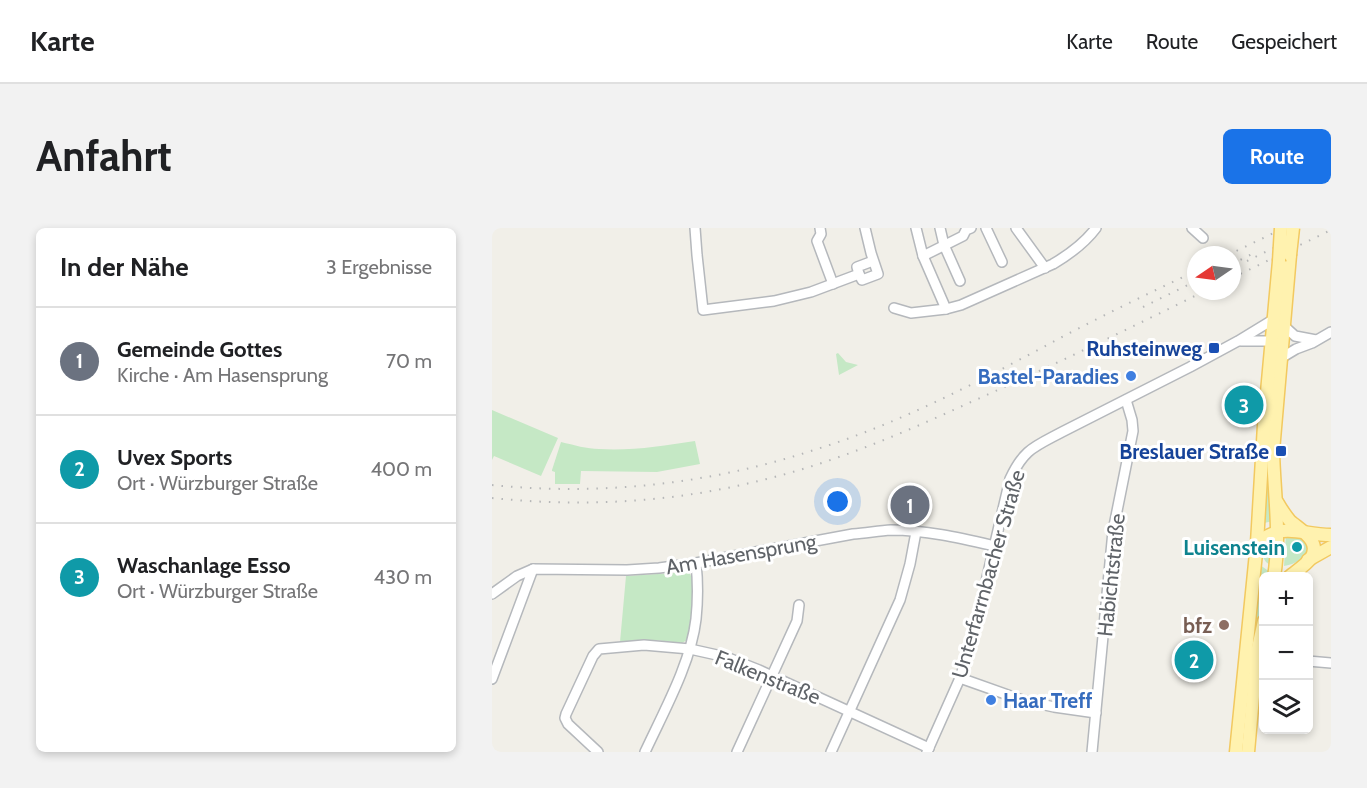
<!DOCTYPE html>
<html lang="de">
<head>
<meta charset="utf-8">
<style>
	:root { --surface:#fff; --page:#f2f2f2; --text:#202124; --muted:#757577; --line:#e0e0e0; --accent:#1a73e8 }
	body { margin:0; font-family:Cabin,sans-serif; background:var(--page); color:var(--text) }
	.controls { position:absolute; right:18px; bottom:18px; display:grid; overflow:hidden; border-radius:9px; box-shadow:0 3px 9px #0003 }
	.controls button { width:54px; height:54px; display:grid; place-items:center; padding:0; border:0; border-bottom:2px solid var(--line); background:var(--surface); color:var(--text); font:30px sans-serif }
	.compass { position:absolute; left:695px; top:18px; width:54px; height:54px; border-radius:50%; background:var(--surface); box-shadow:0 3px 9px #0003; rotate:257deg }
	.you { position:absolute; left:346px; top:274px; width:21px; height:21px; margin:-15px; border:4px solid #fff; border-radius:50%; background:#1a73e8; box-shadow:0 0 0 9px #1a73e833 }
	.badge { display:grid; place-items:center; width:39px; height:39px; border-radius:50%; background:var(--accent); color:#fff; font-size:20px; font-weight:700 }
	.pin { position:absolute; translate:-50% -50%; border:3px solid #fff; box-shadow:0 2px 6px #0006 }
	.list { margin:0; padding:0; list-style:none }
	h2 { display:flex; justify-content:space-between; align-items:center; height:78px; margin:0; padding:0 24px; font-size:26px }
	h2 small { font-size:20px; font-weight:400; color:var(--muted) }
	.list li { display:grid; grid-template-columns:39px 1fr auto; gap:18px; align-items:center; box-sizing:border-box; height:108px; padding:0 24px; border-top:2px solid var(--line) }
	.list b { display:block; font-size:22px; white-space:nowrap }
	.list p { margin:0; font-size:20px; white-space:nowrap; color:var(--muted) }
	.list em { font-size:20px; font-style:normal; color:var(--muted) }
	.icon { flex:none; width:33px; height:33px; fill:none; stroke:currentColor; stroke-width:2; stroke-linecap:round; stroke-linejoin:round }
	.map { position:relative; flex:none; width:839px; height:524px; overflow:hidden; border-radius:9px }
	header { display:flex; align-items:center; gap:36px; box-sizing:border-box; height:84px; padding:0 30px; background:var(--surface); border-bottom:2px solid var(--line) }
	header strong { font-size:28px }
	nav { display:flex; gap:33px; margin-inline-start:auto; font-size:21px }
	.intro { display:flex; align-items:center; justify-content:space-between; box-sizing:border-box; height:144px; padding:0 36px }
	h1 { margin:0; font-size:42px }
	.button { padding:15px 27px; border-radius:9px; background:var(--accent); color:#fff; font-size:21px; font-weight:700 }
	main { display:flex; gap:36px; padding:0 36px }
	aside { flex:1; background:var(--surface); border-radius:9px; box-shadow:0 3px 9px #0003 }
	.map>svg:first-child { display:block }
	.green { fill:#c5e8c5 }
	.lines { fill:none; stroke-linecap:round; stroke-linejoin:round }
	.minor-casing { stroke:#b5b8bc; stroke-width:12 }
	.major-casing { stroke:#f2c960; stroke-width:15 }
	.minor { stroke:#fff; stroke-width:9 }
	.major { stroke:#fff2af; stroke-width:12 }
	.rail { stroke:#b6b7b8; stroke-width:2; stroke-dasharray:1.5 8; stroke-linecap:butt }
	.major-bridge-casing { stroke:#f2c960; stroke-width:15; stroke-linecap:butt }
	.major-bridge { stroke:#fff2af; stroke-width:12 }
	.transit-dot { fill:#1a4fb4; stroke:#fff; stroke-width:2 }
	.shop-dot { fill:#3f7fe0; stroke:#fff; stroke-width:2 }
	.culture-dot { fill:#0f9aa8; stroke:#fff; stroke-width:2 }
	.education-dot { fill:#8d6e63; stroke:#fff; stroke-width:2 }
	.labels { text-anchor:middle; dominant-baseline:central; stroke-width:6; stroke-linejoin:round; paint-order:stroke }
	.transit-label { font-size:21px; font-weight:bold; fill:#164399; stroke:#fff; text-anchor:end }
	.shop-label { font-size:21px; font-weight:bold; fill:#366cbe; stroke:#fff; text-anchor:end }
	.culture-label { font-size:21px; font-weight:bold; fill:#0d838f; stroke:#fff; text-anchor:end }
	.street-label { font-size:21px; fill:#5f6368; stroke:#fff }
	.education-label { font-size:21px; font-weight:bold; fill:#785e54; stroke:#fff; text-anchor:end }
</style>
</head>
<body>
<header>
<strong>Karte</strong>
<nav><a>Karte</a><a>Route</a><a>Gespeichert</a></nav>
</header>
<div class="intro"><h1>Anfahrt</h1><a class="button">Route</a></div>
<main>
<aside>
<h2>In der Nähe<small>3 Ergebnisse</small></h2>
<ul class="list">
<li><span class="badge" style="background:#6b7280">1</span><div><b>Gemeinde Gottes</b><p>Kirche · Am Hasensprung</p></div><em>70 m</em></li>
<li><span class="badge" style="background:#0f9aa8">2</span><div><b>Uvex Sports</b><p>Ort · Würzburger Straße</p></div><em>400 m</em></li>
<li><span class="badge" style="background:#0f9aa8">3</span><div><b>Waschanlage Esso</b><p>Ort · Würzburger Straße</p></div><em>430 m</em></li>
</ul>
</aside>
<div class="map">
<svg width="839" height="524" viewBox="0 0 839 524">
	<rect width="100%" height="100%" fill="#f1efe8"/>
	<!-- green -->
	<g class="green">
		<polygon points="346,125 354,134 366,137 347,147 344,126"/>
		<polygon points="0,182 66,210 49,248 2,228 0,232"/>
		<path d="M203,213L208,236L165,244L89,243L88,256H63V244L60,243V242L69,214C82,217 95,221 107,221C139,223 171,218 203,213Z"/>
		<polygon points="774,215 781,293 772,295"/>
		<path d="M794,306H800L814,311L819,321C812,330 805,336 792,338Z"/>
		<polygon points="781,308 778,337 774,334 770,328 771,316"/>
		<polygon points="768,337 778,344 778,348 772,349 771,378 762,411 761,409"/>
		<path d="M197,344C206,357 198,395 195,412L190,415L163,412L128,414L134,348Z"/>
	</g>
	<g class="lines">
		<!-- minor casing -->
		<g class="minor-casing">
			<g id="minor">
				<polyline points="203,0 205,27 211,82 282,73 319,64 367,46 365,39 381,33"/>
				<polyline points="328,0 329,6 325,13 341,56"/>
				<polyline points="424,0 431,28 454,81"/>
				<polyline points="448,0 452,17 468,53"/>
				<polyline points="494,0 510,34"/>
				<polyline points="524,0 553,40"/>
				<polyline points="700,0 711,10"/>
				<polyline points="431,28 471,8 474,2 479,0"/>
				<polyline points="367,46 370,52 386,46 379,25 373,0"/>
				<path d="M402,80L419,85L454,81L469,77L561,36C578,26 592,16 604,0"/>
				<polyline points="792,98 803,108 824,112"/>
				<polyline points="749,113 786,113"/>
				<polyline points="789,130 804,121 820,115 839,104"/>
				<path d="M0,366L25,348L41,341L135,342L167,340L204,335L361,306C374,305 386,303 399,302C434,302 468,310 503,318"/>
				<polyline points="816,433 839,435"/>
				<polyline points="468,450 530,472 562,479 604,485"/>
				<polyline points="0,451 41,341"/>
				<polyline points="106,524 76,496 73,490 74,486 101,428 107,421 152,417 198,421 234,429 267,442 437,520"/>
				<path d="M153,524C172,483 199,435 204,391C206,372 206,354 204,335"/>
				<polyline points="245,524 305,393 307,377"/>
				<polyline points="339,524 408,372 418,336 424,304"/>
				<path d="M435,524L468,450L480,413L518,251C532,221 542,219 570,204L698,139L746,113L782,91"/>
				<polyline points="600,524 621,303 641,203 640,192 634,172"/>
			</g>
		</g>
		<!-- major casing -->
		<g class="major-casing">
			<g id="major">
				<path d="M785,274C789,281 793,287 798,293C808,302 830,313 819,330C814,337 804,343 797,349"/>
				<path d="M765,315C793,293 808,307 839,307"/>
				<polyline points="816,332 839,319"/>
				<path d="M782,349C789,307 782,265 781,223L798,27"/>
				<polyline points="744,524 765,315 772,197 787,33"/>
				<polyline points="756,524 765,424 772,393"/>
			</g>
		</g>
		<!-- minor -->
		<use href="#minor" class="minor"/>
		<!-- major -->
		<use href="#major" class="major"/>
		<!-- rail -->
		<g class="rail">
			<polyline points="788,12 812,0"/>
			<polyline points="736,27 792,0"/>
			<polyline points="755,33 798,12"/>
			<polyline points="740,36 762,25"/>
			<polyline points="740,50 839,2"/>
			<polyline points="651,79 704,53"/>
			<path d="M0,257C110,268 218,256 322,222C409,195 490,152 570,109C614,86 659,64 704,43"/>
			<path d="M0,270C88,279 176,275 262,254C337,237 409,206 479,174C558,139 636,101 713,63"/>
		</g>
		<!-- major-bridge casing -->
		<g class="major-bridge-casing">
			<g id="major-bridge">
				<polyline points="798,27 801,0"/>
				<polyline points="787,33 789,0"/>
			</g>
		</g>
		<!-- major-bridge -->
		<use href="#major-bridge" class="major-bridge"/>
	</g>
	<!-- markers -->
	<g class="transit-dot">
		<rect x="716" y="114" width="12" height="12" rx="3"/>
		<rect x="783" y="217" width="12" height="12" rx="3"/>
	</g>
	<g class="shop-dot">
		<circle cx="639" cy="148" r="6"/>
		<circle cx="499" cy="472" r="6"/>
	</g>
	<circle class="culture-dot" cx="805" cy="319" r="6"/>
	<circle class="education-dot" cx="732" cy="397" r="6"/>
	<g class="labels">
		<!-- transit labels -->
		<g class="transit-label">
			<text x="710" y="120">Ruhsteinweg</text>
			<text x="777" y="223">Breslauer Straße</text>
		</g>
		<!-- shop labels -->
		<g class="shop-label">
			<text x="627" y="148">Bastel-Paradies</text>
			<text x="511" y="472" text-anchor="start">Haar Treff</text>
		</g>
		<!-- culture labels -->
		<g class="culture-label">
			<text x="793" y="319">Luisenstein</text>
		</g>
		<!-- street labels -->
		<g class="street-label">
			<text transform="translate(249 326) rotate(-10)">Am Hasensprung</text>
			<text transform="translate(496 346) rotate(-74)">Unterfarrnbacher Straße</text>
			<text transform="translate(619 347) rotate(-84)">Habichtstraße</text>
			<text transform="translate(276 449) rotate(22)">Falkenstraße</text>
		</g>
		<!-- education labels -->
		<g class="education-label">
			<text x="720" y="397">bfz</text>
		</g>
	</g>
</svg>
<div class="controls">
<button>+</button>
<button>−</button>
<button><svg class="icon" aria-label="layers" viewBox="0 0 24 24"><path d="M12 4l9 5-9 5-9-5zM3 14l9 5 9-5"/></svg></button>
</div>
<svg class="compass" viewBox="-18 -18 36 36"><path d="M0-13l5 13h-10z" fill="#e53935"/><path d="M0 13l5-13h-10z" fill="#757577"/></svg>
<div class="you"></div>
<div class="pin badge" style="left:418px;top:277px;background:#6b7280">1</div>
<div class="pin badge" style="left:702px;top:432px;background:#0f9aa8">2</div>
<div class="pin badge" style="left:752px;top:177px;background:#0f9aa8">3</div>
</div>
</main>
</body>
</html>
